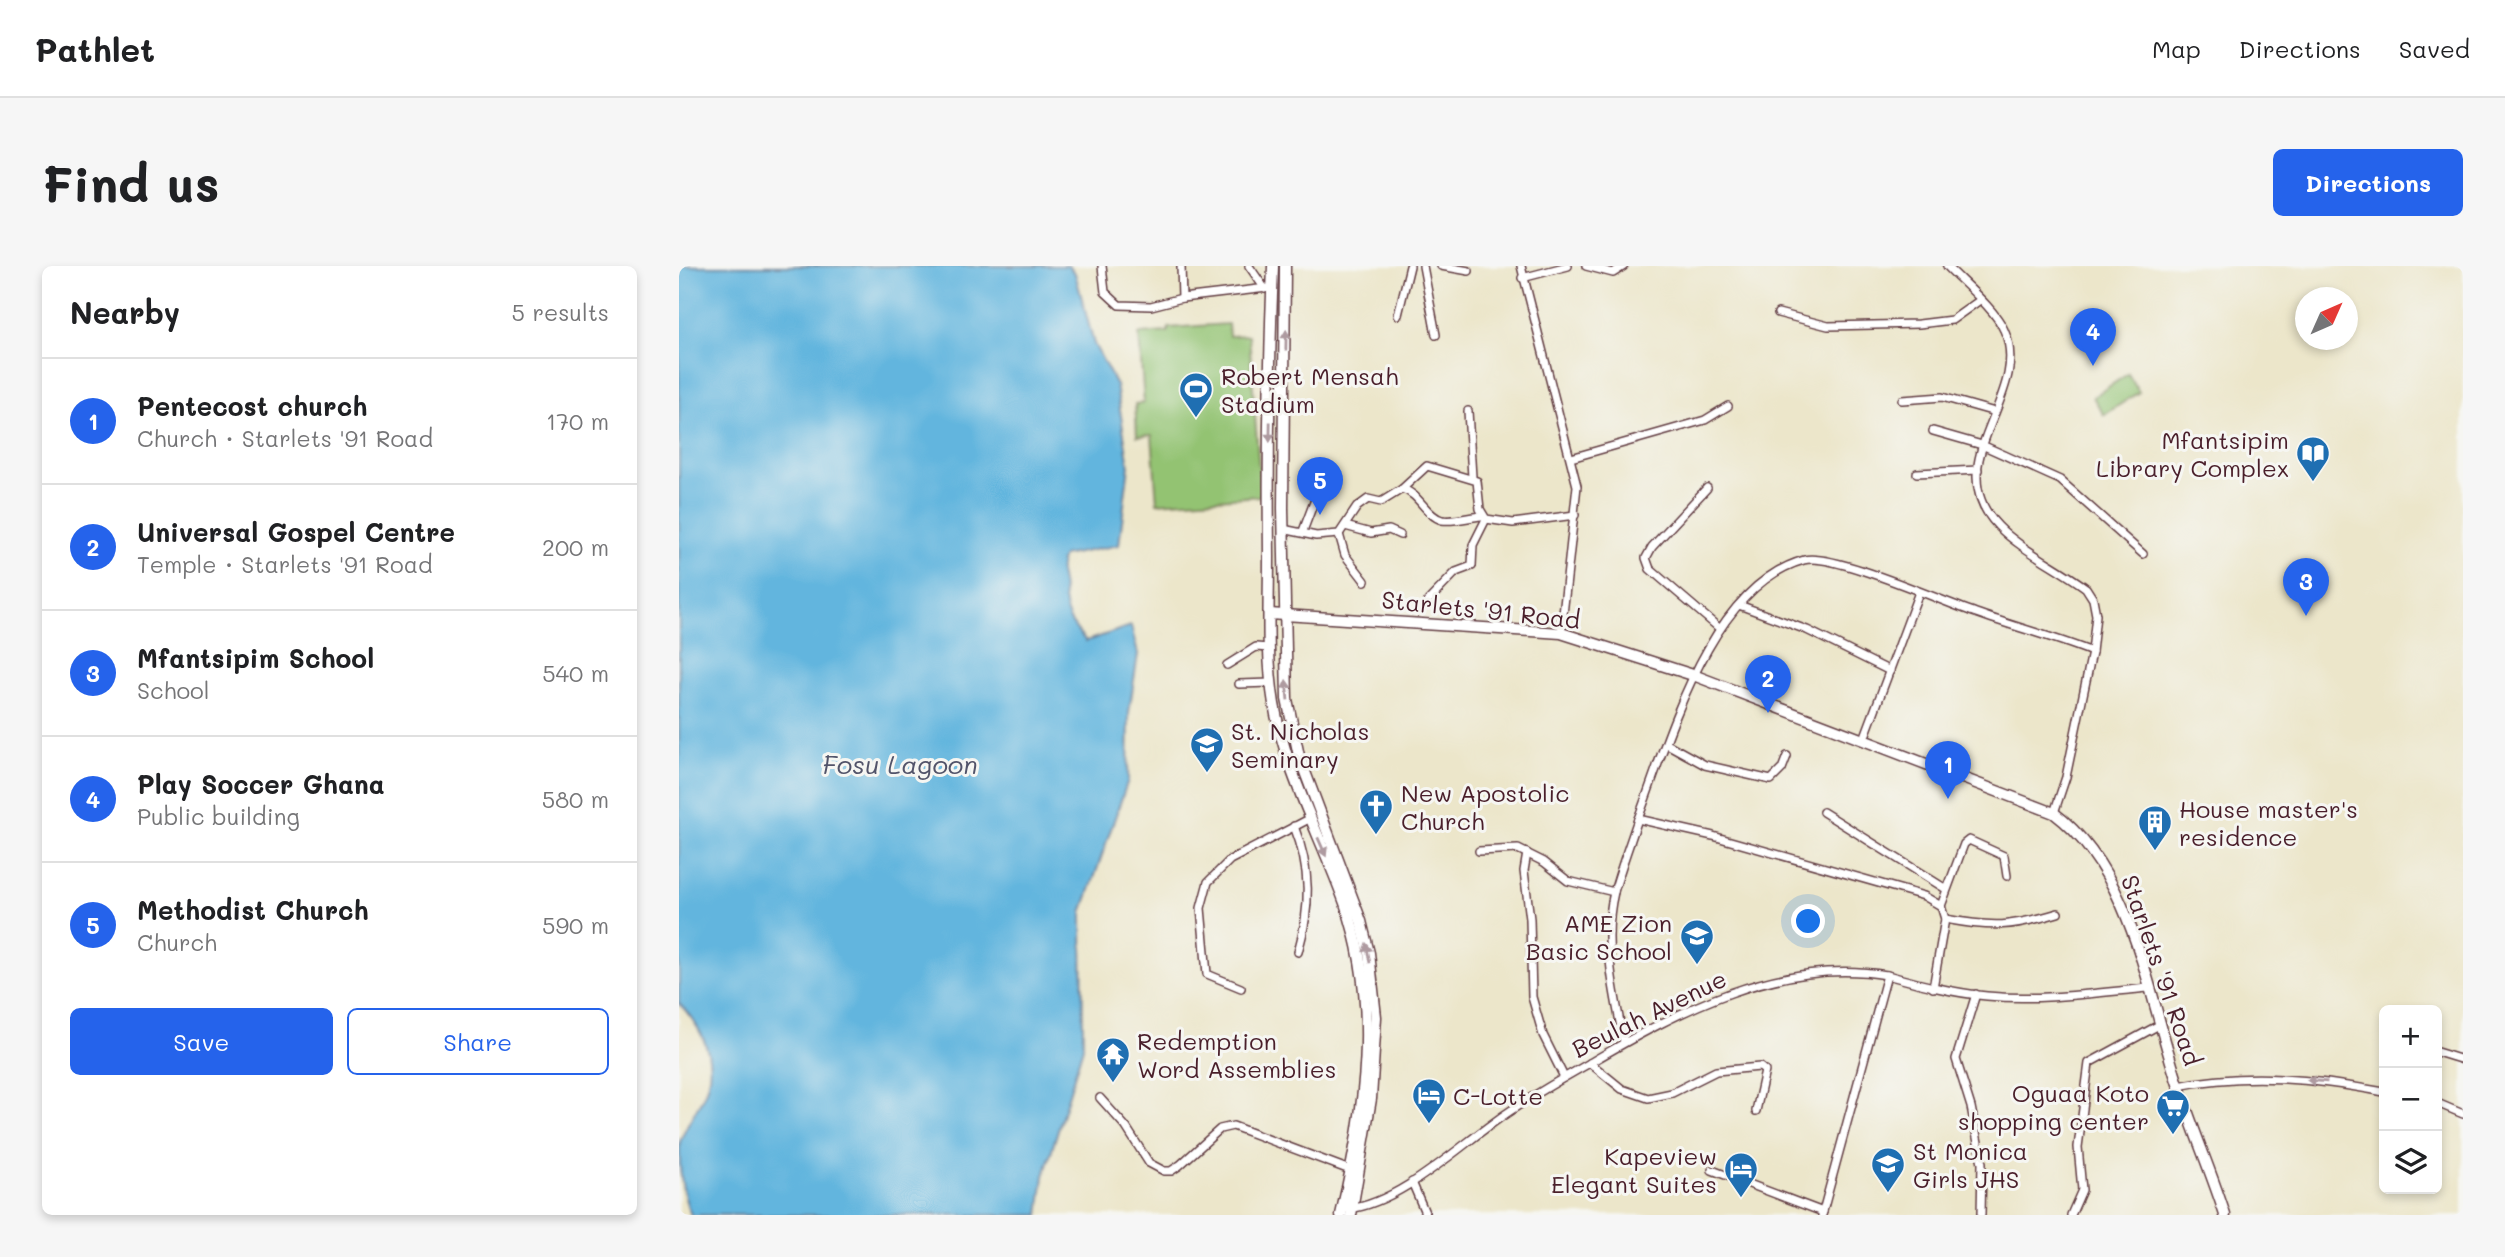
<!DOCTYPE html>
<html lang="en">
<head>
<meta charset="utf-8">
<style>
	:root { --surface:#fff; --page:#f6f6f6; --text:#202124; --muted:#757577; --line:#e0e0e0; --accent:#2563eb }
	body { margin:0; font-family:Mali,sans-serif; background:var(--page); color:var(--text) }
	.controls { position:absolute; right:21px; bottom:21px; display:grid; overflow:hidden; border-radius:10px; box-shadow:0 4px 10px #0003 }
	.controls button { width:63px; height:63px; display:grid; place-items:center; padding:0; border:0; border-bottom:2px solid var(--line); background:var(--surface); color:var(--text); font:35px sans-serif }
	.compass { position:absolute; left:1616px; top:21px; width:63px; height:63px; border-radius:50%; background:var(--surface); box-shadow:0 4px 10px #0003; rotate:45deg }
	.you { position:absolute; left:1130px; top:656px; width:24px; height:24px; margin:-18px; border:5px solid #fff; border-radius:50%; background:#1a73e8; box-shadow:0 0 0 10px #1a73e833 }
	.badge { display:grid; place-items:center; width:46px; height:46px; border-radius:50%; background:var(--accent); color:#fff; font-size:23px; font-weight:700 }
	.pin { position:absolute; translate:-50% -58px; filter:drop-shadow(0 2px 4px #0008) }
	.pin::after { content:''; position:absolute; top:37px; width:24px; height:21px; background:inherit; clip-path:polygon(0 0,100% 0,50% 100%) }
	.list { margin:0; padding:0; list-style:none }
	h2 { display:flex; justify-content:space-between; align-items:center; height:91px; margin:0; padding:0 28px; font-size:30px }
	h2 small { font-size:23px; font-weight:400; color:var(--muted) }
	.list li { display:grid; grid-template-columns:46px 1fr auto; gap:21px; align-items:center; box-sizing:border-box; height:126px; padding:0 28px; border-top:2px solid var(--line) }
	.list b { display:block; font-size:26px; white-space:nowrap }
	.list p { margin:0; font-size:23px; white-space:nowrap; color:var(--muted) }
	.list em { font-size:23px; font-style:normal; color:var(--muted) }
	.actions { display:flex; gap:14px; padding:21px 28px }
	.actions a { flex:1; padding:16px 0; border:2px solid var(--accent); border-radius:10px; text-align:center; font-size:24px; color:var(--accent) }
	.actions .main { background:var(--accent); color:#fff }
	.icon { flex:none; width:38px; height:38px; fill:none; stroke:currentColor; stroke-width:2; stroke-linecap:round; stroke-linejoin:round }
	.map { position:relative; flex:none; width:1784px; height:949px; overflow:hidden; border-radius:10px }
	header { display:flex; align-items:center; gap:42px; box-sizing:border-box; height:98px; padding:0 35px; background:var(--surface); border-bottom:2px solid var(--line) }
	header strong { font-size:33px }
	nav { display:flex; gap:38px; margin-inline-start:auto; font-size:24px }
	.intro { display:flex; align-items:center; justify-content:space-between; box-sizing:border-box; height:168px; padding:0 42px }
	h1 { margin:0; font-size:49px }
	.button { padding:18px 32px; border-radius:10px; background:var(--accent); color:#fff; font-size:24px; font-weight:700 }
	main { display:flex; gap:42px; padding:0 42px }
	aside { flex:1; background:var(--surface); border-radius:10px; box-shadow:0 4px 10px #0003 }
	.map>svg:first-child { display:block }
	.green { fill:#93c372; stroke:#6e714e; stroke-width:2 }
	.water { fill:#62b5de; stroke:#566a84; stroke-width:2 }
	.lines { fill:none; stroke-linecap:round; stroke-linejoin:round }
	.street-casing { stroke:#623d43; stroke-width:10 }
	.secondary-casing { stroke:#623d43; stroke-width:13 }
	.street { stroke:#fff; stroke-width:7 }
	.secondary { stroke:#fff; stroke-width:10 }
	.oneway { fill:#ae9aa0 }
	.labels { text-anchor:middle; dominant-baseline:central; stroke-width:6; stroke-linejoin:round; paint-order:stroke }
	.poi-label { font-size:24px; fill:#4a1f2b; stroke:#f6f6f2; text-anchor:start }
	.street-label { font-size:24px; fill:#4a1f2b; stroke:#f6f6f2 }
	.water-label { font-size:26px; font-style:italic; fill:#52546a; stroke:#f6f6f2 }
</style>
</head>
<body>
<header>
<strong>Pathlet</strong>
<nav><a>Map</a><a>Directions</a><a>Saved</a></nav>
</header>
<div class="intro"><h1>Find us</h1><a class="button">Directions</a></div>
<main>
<aside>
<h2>Nearby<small>5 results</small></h2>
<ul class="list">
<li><span class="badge">1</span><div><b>Pentecost church</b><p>Church · Starlets '91 Road</p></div><em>170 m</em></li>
<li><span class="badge">2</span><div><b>Universal Gospel Centre</b><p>Temple · Starlets '91 Road</p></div><em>200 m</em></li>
<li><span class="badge">3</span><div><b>Mfantsipim School</b><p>School</p></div><em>540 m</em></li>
<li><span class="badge">4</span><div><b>Play Soccer Ghana</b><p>Public building</p></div><em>580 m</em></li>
<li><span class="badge">5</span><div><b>Methodist Church</b><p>Church</p></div><em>590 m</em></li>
</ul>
<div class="actions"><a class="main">Save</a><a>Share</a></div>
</aside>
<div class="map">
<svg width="1784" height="949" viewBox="0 0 1784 949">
	<rect width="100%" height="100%" fill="#f6f6f2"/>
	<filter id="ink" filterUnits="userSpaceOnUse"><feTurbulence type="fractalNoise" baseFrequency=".0143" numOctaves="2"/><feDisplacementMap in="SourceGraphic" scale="14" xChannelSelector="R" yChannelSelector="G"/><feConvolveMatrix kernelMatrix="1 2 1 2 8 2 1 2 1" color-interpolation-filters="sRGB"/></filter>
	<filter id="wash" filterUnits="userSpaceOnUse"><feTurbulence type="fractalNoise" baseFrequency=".00686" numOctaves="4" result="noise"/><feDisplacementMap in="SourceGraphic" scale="28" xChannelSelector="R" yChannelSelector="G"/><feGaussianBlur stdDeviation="1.57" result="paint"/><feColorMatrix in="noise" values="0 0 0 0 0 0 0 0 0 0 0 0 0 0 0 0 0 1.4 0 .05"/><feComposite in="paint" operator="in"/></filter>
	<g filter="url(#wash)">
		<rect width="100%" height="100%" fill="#ece6ca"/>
		<!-- green -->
		<g class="green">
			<polygon points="549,58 550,70 570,69 582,230 478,237 473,169 458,170 456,138 465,137 460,68 489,66 489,62"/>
			<polygon points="1449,108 1460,126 1425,149 1414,131"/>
		</g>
		<!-- water -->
		<path class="water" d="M0,0H389L396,7L415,78L437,119L450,199L440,279L384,290C377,304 383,310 384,324C386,349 390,356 407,375L452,360L459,388L450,446L449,514L403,647L404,781L365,910L360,949H12C2,927 0,901 1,876C6,860 15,848 23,833C41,797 25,764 0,737Z"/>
	</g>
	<g filter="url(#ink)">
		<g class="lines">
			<!-- street casing -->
			<g class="street-casing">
				<g id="street">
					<polyline points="423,0 426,26 440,39 472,40 503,32 588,22 593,25"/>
					<polyline points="502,0 503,32"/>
					<polyline points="570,0 586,23"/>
					<polyline points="744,0 757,69"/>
					<polyline points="762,0 790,5"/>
					<polyline points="842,0 898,220 882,367"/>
					<polyline points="907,0 934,7 945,0"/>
					<path d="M1268,0C1284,17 1316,43 1325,64C1355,128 1257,196 1319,260C1341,283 1380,302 1407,322L1414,333L1417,349L1413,386L1387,511L1375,547"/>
					<polyline points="843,12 889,0"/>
					<polyline points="1099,47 1149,60 1240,58 1273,54 1301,34"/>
					<polyline points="719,49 731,0"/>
					<polyline points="1223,134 1263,131 1316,146"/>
					<polyline points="789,145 793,211"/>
					<polyline points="1254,165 1303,179 1381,214 1464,288"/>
					<polyline points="892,192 1026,154 1049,140"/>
					<polyline points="1238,207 1299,204"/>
					<polyline points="1028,222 973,281 967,292 971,303 1040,362"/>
					<path d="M723,223C740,227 747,250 763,254C775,256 790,251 802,250"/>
					<polyline points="666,260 692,267 710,264 721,269"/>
					<polyline points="604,263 637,270 660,268 678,241 689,233 702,236 723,223 748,200 798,215 801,243 807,253 834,257 896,249"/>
					<polyline points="624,265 646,207"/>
					<polyline points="660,268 666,289 686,315"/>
					<polyline points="749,335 777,306 793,300 794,279 807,253"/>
					<polyline points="1060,339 1128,364 1211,405"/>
					<polyline points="548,399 577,381 590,382"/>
					<polyline points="560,418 592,417"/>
					<polyline points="1185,473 1240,326"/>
					<polyline points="988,478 1026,499 1092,514 1103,503 1108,490"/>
					<polyline points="1144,546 1267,623"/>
					<path d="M959,553C990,471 1031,320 1125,294C1153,286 1264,336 1297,347C1336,361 1375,371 1413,386"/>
					<path d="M615,560C632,603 632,641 619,686"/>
					<polyline points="800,585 839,583 865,596 889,615 935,626"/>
					<polyline points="848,587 845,605 851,653 853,731 864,769 885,811"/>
					<polyline points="1262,640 1285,578 1290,574 1325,590 1328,610"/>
					<path d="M1266,653C1315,662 1332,661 1379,647"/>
					<path d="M1208,709C1241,718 1274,727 1308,730C1361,735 1416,727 1469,722"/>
					<polyline points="562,722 528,708 522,642 529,616 551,594 630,553"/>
					<polyline points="1297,728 1277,793 1292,841 1303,897 1302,949"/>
					<path d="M945,776C935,727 923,676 935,626C942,601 951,577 959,553L1034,570L1245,630L1262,640L1266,653L1254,722"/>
					<polyline points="1758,786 1784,794"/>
					<polyline points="911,797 943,823 969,832 993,827 1037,805 1081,801 1086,805 1077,845"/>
					<path d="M1499,820C1569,806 1636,813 1705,826"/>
					<polyline points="421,832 447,861 470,897 485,905 492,905 501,899 541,863 554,860 671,904"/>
					<polyline points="1758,837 1784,848"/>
					<polyline points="1033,904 1144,946"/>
					<polyline points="733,916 747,949"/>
					<path d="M669,943C718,938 775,885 814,857C844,835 877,816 909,798C999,745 1100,691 1208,709L1143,949"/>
					<polyline points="1392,949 1403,924 1399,881 1410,797 1480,759"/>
				</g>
			</g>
			<!-- secondary casing -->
			<g class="secondary-casing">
				<g id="secondary">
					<path d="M594,0C590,97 589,194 590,290C590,340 587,389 595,438C607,508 642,570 666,637C702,739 686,846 662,949"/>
					<polyline points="606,0 604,242 608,433 620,490 682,655 690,687 697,751 692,833 672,949"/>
					<path d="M590,348L882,367L1017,410L1375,547C1454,606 1469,729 1499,818C1513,862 1532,905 1546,949"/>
				</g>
			</g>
			<!-- street -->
			<use href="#street" class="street"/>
			<!-- secondary -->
			<use href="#secondary" class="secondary"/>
		</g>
		<!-- one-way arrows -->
		<defs><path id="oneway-solid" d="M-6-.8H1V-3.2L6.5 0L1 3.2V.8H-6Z" transform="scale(1.75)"/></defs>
		<g class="oneway">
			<use href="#oneway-solid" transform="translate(607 74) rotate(-89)"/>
			<use href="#oneway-solid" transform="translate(591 166) rotate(91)"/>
			<use href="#oneway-solid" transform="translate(608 424) rotate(-95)"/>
			<use href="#oneway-solid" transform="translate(643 581) rotate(66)"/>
			<use href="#oneway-solid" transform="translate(689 687) rotate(-101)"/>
			<use href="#oneway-solid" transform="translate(1638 815) rotate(-175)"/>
		</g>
	</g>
	<!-- icons -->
	<defs>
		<g id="stadium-pin" transform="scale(1.75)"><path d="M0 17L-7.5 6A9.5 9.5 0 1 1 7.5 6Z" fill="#1f6fb2" stroke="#f6f6f2"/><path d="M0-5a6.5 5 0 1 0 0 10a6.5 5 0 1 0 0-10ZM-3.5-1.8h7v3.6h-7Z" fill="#fff"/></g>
		<g id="library-pin" transform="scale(1.75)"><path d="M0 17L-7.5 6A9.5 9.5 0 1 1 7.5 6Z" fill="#1f6fb2" stroke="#f6f6f2"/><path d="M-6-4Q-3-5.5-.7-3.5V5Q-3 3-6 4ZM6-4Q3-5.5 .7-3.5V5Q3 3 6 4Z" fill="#fff"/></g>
		<g id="school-pin" transform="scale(1.75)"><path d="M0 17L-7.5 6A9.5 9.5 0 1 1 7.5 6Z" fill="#1f6fb2" stroke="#f6f6f2"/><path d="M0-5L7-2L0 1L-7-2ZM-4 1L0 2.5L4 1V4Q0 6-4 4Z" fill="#fff"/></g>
		<g id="church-pin" transform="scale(1.75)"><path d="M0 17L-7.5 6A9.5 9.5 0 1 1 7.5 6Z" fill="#1f6fb2" stroke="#f6f6f2"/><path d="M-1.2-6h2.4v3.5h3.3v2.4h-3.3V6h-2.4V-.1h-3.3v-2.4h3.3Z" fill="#fff"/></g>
		<g id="building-pin" transform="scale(1.75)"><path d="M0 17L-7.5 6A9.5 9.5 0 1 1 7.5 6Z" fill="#1f6fb2" stroke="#f6f6f2"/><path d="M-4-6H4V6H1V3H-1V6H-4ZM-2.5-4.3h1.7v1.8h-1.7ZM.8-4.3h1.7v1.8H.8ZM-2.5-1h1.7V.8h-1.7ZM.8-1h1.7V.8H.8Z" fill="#fff"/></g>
		<g id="temple-pin" transform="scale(1.75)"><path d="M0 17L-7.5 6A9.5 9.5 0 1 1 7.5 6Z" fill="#1f6fb2" stroke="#f6f6f2"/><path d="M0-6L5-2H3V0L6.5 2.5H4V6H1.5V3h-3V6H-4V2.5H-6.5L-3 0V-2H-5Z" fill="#fff"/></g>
		<g id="hotel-pin" transform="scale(1.75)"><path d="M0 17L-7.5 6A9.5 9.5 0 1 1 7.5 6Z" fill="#1f6fb2" stroke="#f6f6f2"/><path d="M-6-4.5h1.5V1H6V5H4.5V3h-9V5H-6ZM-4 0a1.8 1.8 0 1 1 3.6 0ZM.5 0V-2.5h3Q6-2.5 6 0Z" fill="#fff"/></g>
		<g id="supermarket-pin" transform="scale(1.75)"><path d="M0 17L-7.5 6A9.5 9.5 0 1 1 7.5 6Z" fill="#1f6fb2" stroke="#f6f6f2"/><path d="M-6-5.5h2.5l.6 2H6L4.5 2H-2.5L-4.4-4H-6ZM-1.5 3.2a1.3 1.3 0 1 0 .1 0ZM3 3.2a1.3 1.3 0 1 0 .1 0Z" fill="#fff"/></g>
	</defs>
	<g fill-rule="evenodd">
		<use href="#stadium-pin" x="517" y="123"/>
		<use href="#library-pin" x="1634" y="187"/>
		<use href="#school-pin" x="528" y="478"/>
		<use href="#church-pin" x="697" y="540"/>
		<use href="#building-pin" x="1476" y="556"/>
		<use href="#school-pin" x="1018" y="670"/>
		<use href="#temple-pin" x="434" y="788"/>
		<use href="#hotel-pin" x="750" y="829"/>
		<use href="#supermarket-pin" x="1494" y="840"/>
		<use href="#school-pin" x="1209" y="898"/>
		<use href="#hotel-pin" x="1062" y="903"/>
	</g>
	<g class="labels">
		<!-- poi labels -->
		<g class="poi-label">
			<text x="542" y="109">Robert Mensah<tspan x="542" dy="28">Stadium</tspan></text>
			<text x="1610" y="173" text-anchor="end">Mfantsipim<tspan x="1610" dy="28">Library Complex</tspan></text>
			<text x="552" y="464">St. Nicholas<tspan x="552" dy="28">Seminary</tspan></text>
			<text x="722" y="526">New Apostolic<tspan x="722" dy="28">Church</tspan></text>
			<text x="1500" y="542">House master's<tspan x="1500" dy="28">residence</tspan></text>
			<text x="993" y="656" text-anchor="end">AME Zion<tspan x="993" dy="28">Basic School</tspan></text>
			<text x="458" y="774">Redemption<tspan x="458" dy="28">Word Assemblies</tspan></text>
			<text x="1470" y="826" text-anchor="end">Oguaa Koto<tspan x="1470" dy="28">shopping center</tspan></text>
			<text x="774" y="829">C-Lotte</text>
			<text x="1234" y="884">St Monica<tspan x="1234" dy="28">Girls JHS</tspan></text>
			<text x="1038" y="889" text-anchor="end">Kapeview<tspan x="1038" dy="28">Elegant Suites</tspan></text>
		</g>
		<!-- street labels -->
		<g class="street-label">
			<text transform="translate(802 343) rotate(6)">Starlets '91 Road</text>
			<text transform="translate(1483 704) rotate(71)">Starlets '91 Road</text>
			<text transform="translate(970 747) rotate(-26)">Beulah Avenue</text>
		</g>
		<!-- water labels -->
		<g class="water-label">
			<text x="221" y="498">Fosu Lagoon</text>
		</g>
	</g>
</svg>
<div class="controls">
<button>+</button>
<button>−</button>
<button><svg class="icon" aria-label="layers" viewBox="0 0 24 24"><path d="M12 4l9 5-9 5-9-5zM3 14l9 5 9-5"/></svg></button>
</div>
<svg class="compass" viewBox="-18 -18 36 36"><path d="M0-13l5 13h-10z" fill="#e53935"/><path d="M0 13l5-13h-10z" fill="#757577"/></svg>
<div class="you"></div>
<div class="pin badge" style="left:1269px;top:533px">1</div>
<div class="pin badge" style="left:1089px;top:447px">2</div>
<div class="pin badge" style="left:1627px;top:350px">3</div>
<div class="pin badge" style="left:1414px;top:100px">4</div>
<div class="pin badge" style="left:641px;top:249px">5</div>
</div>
</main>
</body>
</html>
